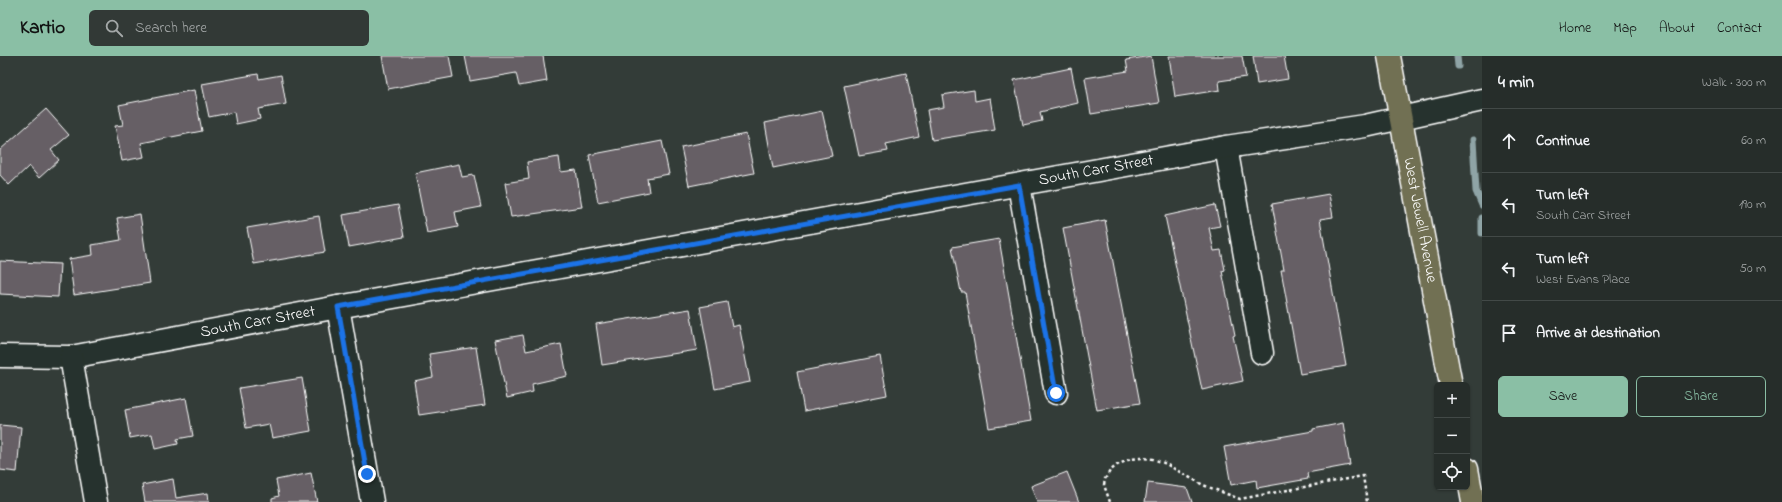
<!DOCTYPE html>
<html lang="en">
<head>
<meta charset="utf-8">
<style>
	:root { --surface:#262d2a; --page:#323936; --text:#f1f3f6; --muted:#a4a8a8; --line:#424947; --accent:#8abfa5 }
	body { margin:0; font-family:"Indie Flower",sans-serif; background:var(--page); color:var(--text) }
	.controls { position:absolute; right:12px; bottom:12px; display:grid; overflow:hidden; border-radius:6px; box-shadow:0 1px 3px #0004 }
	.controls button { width:36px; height:36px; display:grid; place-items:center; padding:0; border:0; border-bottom:1px solid var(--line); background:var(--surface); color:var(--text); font:20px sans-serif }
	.stop { position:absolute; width:12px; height:12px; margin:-9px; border:3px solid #1a73e8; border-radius:50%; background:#fff }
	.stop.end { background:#1a73e8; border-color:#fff; box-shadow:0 1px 4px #0008 }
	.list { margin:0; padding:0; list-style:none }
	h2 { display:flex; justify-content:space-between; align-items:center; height:52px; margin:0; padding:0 16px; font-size:17px }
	h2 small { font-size:13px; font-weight:400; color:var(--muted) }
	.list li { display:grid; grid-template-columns:26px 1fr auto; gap:12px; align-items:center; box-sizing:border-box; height:64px; padding:0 16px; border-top:1px solid var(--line) }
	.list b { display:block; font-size:15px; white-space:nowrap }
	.list p { margin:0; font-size:13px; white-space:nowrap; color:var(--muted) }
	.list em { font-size:13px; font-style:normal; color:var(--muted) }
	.actions { display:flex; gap:8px; padding:12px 16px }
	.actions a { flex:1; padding:9px 0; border:1px solid var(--accent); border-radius:6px; text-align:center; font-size:14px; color:var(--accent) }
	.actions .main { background:var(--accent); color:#111 }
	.icon { flex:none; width:22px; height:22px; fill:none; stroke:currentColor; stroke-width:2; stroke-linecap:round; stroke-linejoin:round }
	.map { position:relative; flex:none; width:1482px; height:446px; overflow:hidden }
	header { display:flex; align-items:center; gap:24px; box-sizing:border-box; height:56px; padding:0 20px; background:var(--accent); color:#111 }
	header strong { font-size:19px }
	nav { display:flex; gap:22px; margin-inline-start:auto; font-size:14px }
	.search { width:280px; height:36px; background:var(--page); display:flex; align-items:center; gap:10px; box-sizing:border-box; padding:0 14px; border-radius:6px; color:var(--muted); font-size:15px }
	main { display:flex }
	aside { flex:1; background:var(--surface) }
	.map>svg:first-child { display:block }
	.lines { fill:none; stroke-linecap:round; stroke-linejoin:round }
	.stream { stroke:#8fa4a6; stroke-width:7 }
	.building { fill:#665e65; stroke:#fff }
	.minor-casing { stroke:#fff; stroke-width:25 }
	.major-casing { stroke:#fff; stroke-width:25 }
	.path { stroke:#fff; stroke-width:2.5; stroke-dasharray:3 3; stroke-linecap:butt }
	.minor { stroke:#26332d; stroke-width:22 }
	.major { stroke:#716f52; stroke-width:22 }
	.route { stroke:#1a73e8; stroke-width:5 }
	.labels { text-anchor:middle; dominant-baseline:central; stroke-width:3; stroke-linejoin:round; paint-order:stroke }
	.street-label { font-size:16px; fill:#fff; stroke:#26332d }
</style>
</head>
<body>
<header>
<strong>Kartio</strong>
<div class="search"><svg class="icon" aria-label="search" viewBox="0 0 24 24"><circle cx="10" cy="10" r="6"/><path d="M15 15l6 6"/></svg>Search here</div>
<nav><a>Home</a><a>Map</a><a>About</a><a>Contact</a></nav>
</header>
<main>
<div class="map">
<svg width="1482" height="446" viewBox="0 0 1482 446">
	<rect width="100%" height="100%" fill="#333c38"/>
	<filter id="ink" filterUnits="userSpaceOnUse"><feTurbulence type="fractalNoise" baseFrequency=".025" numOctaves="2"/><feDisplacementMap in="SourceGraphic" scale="8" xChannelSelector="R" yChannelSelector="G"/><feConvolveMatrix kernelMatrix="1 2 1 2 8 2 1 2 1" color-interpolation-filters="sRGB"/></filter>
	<g filter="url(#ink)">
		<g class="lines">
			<!-- stream -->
			<g class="stream">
				<polyline points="1457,0 1458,10"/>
				<polyline points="1473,84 1476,135 1482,149"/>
				<polyline points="1482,162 1482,177"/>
			</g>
		</g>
		<!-- building -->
		<g class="building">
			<polygon points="382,0 449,0 453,21 388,33"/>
			<polygon points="465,0 543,0 547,25 519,30 516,17 470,25"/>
			<polygon points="1151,0 1159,47 1091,58 1085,22 1128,15 1126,4"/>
			<polygon points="1169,0 1242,0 1246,21 1219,25 1220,34 1175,41"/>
			<polygon points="1253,0 1284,0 1288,23 1257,28"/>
			<polygon points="1071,12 1078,47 1040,56 1042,65 1023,69 1014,24"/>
			<polygon points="906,17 919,81 886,88 888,95 859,100 844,30"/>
			<polygon points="258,18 259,23 281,19 286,48 258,53 260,63 236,68 234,56 209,61 202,28"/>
			<polygon points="194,34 202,75 141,87 144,101 122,105 115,70 123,69 119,49"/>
			<polygon points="974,34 975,45 990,42 995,74 932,84 927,54 944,51 942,39"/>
			<polygon points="46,53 69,79 51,94 59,104 39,122 29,110 9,129 0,119 0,94"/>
			<polygon points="822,55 832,100 773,112 765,67"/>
			<polygon points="746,78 754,117 689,130 681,91"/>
			<polygon points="662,85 669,118 647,122 649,136 598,146 589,99"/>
			<polygon points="559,101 561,116 576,114 582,151 511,161 505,127 529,123 527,106"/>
			<polygon points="459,108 462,121 474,119 481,151 455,156 458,171 427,177 415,117"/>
			<polygon points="1329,138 1333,161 1320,163 1346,310 1300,318 1281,214 1284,214 1272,148"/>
			<polygon points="398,149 404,181 349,191 343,159"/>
			<polygon points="1215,149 1220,170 1209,172 1214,195 1221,194 1225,214 1222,215 1235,279 1233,280 1243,325 1202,334 1165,160"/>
			<polygon points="140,158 150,227 74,239 69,203 93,199 92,189 121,184 117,162"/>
			<polygon points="319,160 325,196 254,208 247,172"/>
			<polygon points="1105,164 1140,347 1097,354 1063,172"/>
			<polygon points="999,183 1031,365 989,372 965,236 961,236 952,191"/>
			<polygon points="0,205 60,208 58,241 0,238"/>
			<polygon points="727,246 732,271 739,269 750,326 715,333 700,251"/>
			<polygon points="690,253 697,294 602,309 596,268"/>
			<polygon points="523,279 526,295 561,288 567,320 532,328 533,336 507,342 495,284"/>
			<polygon points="476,291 485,349 419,359 414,325 433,321 429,298"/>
			<polygon points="880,300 887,339 804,355 797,316"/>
			<polygon points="302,322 311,375 272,382 269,368 246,372 239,332"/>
			<polygon points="186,342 193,380 177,383 178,388 155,393 152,378 130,382 125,354"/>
			<polygon points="1343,367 1350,409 1307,417 1308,423 1257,432 1256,424 1231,429 1224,391 1313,375 1313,373"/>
			<polygon points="0,369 21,371 17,416 0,414"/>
			<polygon points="1067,416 1079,446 1037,446 1031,430"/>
			<polygon points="311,417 317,446 272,446 272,442 279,440 276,424"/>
			<polygon points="173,423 176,442 208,437 209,446 145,446 142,429"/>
			<polygon points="1148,427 1187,432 1192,446 1145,446"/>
		</g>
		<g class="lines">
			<!-- minor casing -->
			<g class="minor-casing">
				<g id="minor">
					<polyline points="1226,91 1262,297"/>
					<polyline points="1019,129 1056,337"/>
					<polyline points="338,251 372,446"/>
					<path id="s1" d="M0,300L71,301L338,251L1226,91L1365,70L1482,44"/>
					<polyline points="71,301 96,446"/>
				</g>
			</g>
			<!-- major casing -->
			<g class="major-casing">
				<g id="major">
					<path id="s2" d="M1389,0L1451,329"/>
					<polyline points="1467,413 1473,446"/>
				</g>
			</g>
			<!-- path -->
			<polyline class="path" points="1110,446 1104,429 1105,423 1110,415 1117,409 1130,403 1141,402 1153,403 1164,407 1203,429 1240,443 1363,420 1367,446"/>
			<!-- minor -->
			<use href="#minor" class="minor"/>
			<!-- major -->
			<use href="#major" class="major"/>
		</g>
	</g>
	<g class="lines" filter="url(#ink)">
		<!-- route -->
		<polyline class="route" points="367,418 338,251 1019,129 1056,337"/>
	</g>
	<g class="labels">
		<!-- street labels -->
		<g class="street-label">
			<text stroke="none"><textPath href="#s1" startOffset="1113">South Carr Street</textPath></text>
			<text stroke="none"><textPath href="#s2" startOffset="167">West Jewell Avenue</textPath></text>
			<text stroke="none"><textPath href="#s1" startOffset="261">South Carr Street</textPath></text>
		</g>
	</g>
</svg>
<div class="controls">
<button>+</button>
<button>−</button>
<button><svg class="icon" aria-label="locate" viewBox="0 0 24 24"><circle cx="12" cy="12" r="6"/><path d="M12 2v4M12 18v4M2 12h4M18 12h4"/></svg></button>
</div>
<div class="stop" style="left:1056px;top:337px"></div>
<div class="stop end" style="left:367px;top:418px"></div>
</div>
<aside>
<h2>4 min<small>Walk · 300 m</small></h2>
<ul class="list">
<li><svg class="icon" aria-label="ahead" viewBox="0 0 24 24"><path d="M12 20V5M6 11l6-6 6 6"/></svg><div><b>Continue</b></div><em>60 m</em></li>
<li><svg class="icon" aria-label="left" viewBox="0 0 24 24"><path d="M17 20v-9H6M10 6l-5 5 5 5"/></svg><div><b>Turn left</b><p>South Carr Street</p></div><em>190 m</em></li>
<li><svg class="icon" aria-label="left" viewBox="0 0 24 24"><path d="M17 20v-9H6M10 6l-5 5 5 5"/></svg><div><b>Turn left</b><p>West Evans Place</p></div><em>50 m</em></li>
<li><svg class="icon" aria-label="arrive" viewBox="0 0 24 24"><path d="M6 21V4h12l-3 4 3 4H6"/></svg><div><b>Arrive at destination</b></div></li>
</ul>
<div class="actions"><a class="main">Save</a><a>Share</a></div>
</aside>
</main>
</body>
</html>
